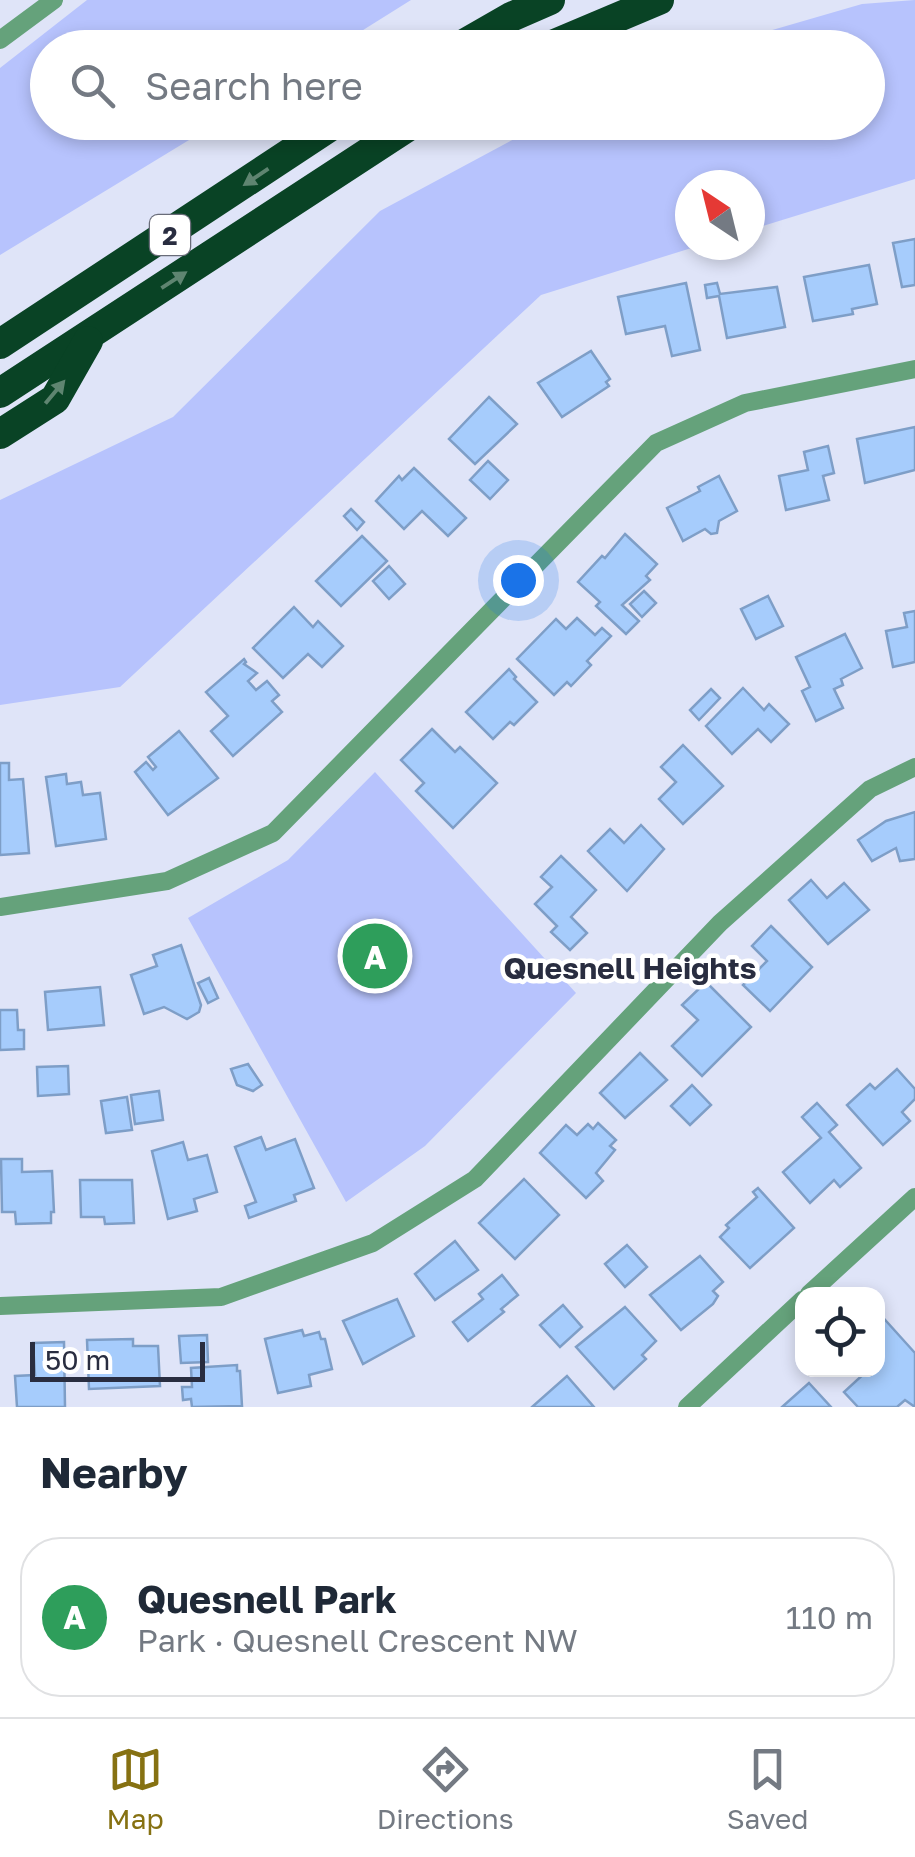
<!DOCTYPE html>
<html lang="en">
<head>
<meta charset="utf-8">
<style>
	:root { --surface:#fff; --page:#f2f2f3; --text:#1f2937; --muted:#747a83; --line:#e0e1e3; --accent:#867112 }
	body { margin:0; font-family:"Golos Text",sans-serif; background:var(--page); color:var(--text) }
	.controls { position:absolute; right:30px; bottom:30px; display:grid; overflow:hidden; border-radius:20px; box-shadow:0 5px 15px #0003 }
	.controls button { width:90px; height:90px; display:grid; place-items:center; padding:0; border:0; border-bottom:2px solid var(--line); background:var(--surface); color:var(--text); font:50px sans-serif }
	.compass { position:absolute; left:675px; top:170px; width:90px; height:90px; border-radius:50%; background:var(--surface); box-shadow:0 5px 15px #0003; rotate:325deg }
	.scale { position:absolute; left:30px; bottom:25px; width:175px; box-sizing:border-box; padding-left:10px; border:5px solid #292d40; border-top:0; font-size:28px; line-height:35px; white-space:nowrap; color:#292d40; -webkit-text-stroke:8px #fff; paint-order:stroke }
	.you { position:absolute; left:518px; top:580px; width:35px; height:35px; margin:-25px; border:8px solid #fff; border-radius:50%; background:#1a73e8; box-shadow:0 0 0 15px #1a73e833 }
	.badge { display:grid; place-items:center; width:65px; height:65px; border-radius:50%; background:var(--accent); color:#fff; font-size:32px; font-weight:700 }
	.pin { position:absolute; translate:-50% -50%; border:5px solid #fff; box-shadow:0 2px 10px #0006 }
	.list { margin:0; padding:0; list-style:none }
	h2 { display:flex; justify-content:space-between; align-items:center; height:130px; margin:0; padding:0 40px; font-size:42px }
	h2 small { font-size:32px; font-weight:400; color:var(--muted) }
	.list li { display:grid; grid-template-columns:65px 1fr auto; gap:30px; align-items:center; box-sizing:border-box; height:160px; margin:0 20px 20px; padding:0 20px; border:2px solid var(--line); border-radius:40px }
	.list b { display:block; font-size:38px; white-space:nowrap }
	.list p { margin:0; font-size:32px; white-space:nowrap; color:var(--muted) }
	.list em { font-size:32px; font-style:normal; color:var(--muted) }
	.icon { flex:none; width:55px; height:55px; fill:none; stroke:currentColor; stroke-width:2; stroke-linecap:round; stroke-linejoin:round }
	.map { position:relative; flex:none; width:915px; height:1407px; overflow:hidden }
	.search { position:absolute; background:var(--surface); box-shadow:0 5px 15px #0003; left:30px; right:30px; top:30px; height:110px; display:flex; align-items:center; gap:25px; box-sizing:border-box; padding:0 35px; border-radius:55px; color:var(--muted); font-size:38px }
	.sheet { height:310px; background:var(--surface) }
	nav { display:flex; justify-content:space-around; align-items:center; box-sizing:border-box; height:140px; border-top:2px solid var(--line); background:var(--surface); font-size:28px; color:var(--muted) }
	nav a { display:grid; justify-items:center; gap:5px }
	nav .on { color:var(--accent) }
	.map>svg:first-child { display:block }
	.green { fill:#b7c3fd }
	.building { fill:#a6ccfc; stroke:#7e9ec7; stroke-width:2.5 }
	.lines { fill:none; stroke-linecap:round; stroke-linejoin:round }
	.minor { stroke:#65a27b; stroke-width:18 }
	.motorway { stroke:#094325; stroke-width:30 }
	.oneway { fill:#5f8571 }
	.labels { text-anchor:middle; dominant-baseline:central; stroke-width:9; stroke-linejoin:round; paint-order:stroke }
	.shield { fill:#fff; stroke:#696c79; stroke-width:2.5 }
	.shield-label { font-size:25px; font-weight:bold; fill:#292d40 }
	.neighbourhood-label { font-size:30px; font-weight:bold; fill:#292d40; stroke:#fff }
</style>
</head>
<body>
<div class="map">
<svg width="915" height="1407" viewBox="0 0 915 1407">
	<rect width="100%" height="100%" fill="#dfe4f8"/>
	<!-- green -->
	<g class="green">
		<polygon points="87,0 411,0 336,47 48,48 48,122 217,123 0,255 0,68"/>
		<polygon points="915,0 915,179 750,230 750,185 690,185 690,245 701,245 541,295 120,687 0,705 0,500 173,417 380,211 544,123 868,122 868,48 714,47 862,4"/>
		<polygon points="375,772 576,993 425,1146 346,1202 188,918 288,860"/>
	</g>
	<!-- building -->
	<g class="building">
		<polygon points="915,239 915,285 902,287 893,243"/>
		<polygon points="869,265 877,304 852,309 853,314 813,321 804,277"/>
		<polygon points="686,283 700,350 672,356 665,326 626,334 618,297"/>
		<polygon points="717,283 720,294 777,287 785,327 727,338 719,296 707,298 705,285"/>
		<polygon points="591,351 610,379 606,382 609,386 562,417 538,383"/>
		<polygon points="489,397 517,424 475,464 449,439"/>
		<polygon points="915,427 915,470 865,483 857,439"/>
		<polygon points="828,446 834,473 823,476 829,500 786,510 779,476 808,470 804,452"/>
		<polygon points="488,461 508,480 490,499 470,480"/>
		<polygon points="414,468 466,518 448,536 422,511 404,529 376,501 399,476 402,480"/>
		<polygon points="719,476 737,511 719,521 717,533 711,534 705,529 683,541 667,508 700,491 698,487"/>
		<polygon points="351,509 364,522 357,530 344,516"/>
		<polygon points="625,534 657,564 646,576 650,580 622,605 639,621 626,634 596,606 600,602 578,582 602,556 605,558"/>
		<polygon points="362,536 387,561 341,606 316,581"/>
		<polygon points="389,566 405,584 389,599 373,581"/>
		<polygon points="644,591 656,603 642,617 630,604"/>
		<polygon points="768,596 783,626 756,639 741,609"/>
		<polygon points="294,607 313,627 318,621 343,646 322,667 308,654 283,678 253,648"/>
		<polygon points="915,611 915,662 893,667 886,631 907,627 904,613"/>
		<polygon points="577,618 595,635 602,628 611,636 587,661 591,665 571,686 567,682 554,695 517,659 556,619 566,629"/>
		<polygon points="845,634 862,668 841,679 843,685 834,689 843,708 816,721 802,691 810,687 796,657"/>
		<polygon points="244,659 246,662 244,664 257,673 248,681 256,690 267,681 279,695 272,701 282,712 233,756 211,731 228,716 206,692"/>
		<polygon points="509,669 516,677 514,679 537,702 514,725 510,722 493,739 466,712"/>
		<polygon points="743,688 764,710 769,704 789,724 771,742 758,729 732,754 706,726"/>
		<polygon points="711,689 720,698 699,720 690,710"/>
		<polygon points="432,729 455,752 460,747 497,783 453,828 416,791 424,783 401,760"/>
		<polygon points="179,731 218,778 168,815 135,772 146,762 153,770 156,767 148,757"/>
		<polygon points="683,745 723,786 683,824 659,799 676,782 661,767"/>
		<polygon points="0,763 9,763 9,780 23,779 29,853 0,855"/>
		<polygon points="66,774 67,784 81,782 83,795 100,793 106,839 56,846 46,777"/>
		<polygon points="915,812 915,859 900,861 896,848 872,861 858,840 886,821"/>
		<polygon points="641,825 664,849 627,891 588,851 610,829 624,843"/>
		<polygon points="561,856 596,890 571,917 587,933 570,950 551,932 557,926 535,904 552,887 541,877"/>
		<polygon points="811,880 827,898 844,883 869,910 828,944 789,900"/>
		<polygon points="771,926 812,967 770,1011 743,985 767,961 752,946"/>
		<polygon points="181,945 201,1005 199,1012 187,1019 164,1007 144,1014 131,975 157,966 153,955"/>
		<polygon points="209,978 218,998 208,1003 198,983"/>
		<polygon points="706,982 751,1027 702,1076 672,1046 698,1020 682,1005"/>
		<polygon points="100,987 104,1025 48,1030 45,992"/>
		<polygon points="0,1010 17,1010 18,1030 24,1030 24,1049 0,1050"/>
		<polygon points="640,1053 667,1080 625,1118 600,1093"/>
		<polygon points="248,1064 262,1085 253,1091 237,1085 231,1069"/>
		<polygon points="68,1066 69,1094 38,1096 37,1067"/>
		<polygon points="897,1069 915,1089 915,1099 902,1112 910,1121 883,1145 847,1105 870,1084 875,1089"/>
		<polygon points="692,1085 711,1105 690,1125 671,1106"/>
		<polygon points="159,1091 163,1120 135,1124 131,1095"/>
		<polygon points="127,1097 132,1130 106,1133 101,1101"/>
		<polygon points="817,1103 837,1125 829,1132 861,1168 840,1187 834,1180 810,1203 783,1172 821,1138 802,1117"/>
		<polygon points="598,1123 616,1140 610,1146 615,1150 596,1173 603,1181 586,1198 540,1153 566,1125 577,1135 588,1124 593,1129"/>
		<polygon points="261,1137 266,1150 295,1139 314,1188 294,1195 296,1201 249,1218 245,1206 256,1202 235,1147"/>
		<polygon points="183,1142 188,1160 207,1155 217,1192 194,1199 197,1211 168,1219 152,1151"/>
		<polygon points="1,1159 22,1159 22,1172 52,1171 54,1212 51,1212 51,1223 16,1224 15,1212 2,1212"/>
		<polygon points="524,1179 559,1215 515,1259 479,1223"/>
		<polygon points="80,1180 132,1180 134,1223 105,1224 104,1217 81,1217"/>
		<polygon points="758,1188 794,1228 750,1268 720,1237 729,1228 726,1225 757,1197 753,1192"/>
		<polygon points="455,1241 478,1270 435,1300 415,1274"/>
		<polygon points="627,1245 647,1267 625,1287 605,1264"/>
		<polygon points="700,1256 723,1282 713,1291 718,1296 713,1304 681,1330 650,1295"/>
		<polygon points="502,1275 518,1295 501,1309 504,1312 468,1341 453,1322 483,1299 479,1294"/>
		<polygon points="397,1299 414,1336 363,1364 343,1321"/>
		<polygon points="563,1305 582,1327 560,1347 540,1325"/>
		<polygon points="625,1307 656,1341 642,1355 646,1359 614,1389 576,1347"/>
		<polygon points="878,1312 915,1353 915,1407 905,1400 897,1407 858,1407 844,1392 868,1370 878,1370"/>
		<polygon points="302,1330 304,1336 319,1332 321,1339 325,1339 332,1369 309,1375 311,1386 278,1393 265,1339"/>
		<polygon points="207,1335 208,1362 181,1363 179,1336"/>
		<polygon points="133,1339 133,1346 158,1346 160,1386 89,1389 87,1340"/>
		<polygon points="64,1342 65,1407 17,1407 15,1376 35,1375 33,1343"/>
		<polygon points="237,1365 237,1371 240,1371 242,1406 192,1407 191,1399 183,1400 182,1387 192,1387 191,1368"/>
		<polygon points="567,1376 594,1407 532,1407"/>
		<polygon points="809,1383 831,1407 782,1407"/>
	</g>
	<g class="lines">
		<!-- minor -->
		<g class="minor">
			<polyline points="0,40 54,0"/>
			<polyline points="0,907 167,881 273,833 656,443 745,403 915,369"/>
			<polyline points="809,1294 915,1197"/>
			<polyline points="0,1306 221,1297 373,1243 475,1179 720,923 870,789 915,767"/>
			<polyline points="687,1407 802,1300"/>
		</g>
		<!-- motorway -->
		<g class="motorway">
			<polyline points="457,48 511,17 550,0"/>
			<polyline points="545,48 659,0"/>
			<polyline points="0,344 337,122"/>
			<polyline points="0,393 415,122"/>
			<polyline points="0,434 55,399 88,341"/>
		</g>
	</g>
	<!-- one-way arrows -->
	<defs><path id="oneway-solid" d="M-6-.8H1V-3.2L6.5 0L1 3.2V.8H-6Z" transform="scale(2.5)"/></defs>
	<g class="oneway">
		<use href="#oneway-solid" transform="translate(256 177) rotate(146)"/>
		<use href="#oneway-solid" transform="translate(174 280) rotate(-33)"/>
		<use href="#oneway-solid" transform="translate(55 392) rotate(-50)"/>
	</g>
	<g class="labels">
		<!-- shield labels -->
		<rect class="shield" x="150" y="215" width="40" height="40" rx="8"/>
		<g class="shield-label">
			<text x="170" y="235">2</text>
		</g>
		<!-- neighbourhood labels -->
		<g class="neighbourhood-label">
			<text x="630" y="968">Quesnell Heights</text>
		</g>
	</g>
</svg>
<div class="controls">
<button><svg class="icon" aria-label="locate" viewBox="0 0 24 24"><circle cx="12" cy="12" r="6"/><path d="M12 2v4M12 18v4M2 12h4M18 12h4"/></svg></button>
</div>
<svg class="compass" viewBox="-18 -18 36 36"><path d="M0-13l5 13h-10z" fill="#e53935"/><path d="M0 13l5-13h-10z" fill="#747a83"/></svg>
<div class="scale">50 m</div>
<div class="you"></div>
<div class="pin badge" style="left:375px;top:956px;background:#2e9e5b">A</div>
<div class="search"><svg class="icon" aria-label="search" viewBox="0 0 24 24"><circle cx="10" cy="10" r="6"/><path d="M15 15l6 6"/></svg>Search here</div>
</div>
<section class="sheet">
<h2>Nearby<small></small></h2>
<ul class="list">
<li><span class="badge" style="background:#2e9e5b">A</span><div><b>Quesnell Park</b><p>Park · Quesnell Crescent NW</p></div><em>110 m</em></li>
</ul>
</section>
<nav>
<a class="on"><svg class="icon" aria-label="map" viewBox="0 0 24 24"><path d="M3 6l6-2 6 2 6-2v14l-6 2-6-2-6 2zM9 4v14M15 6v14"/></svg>Map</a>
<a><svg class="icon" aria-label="directions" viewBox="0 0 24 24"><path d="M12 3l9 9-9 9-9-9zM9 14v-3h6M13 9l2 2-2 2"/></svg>Directions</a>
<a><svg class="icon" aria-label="saved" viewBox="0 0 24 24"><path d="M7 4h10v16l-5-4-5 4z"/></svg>Saved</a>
</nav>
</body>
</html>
